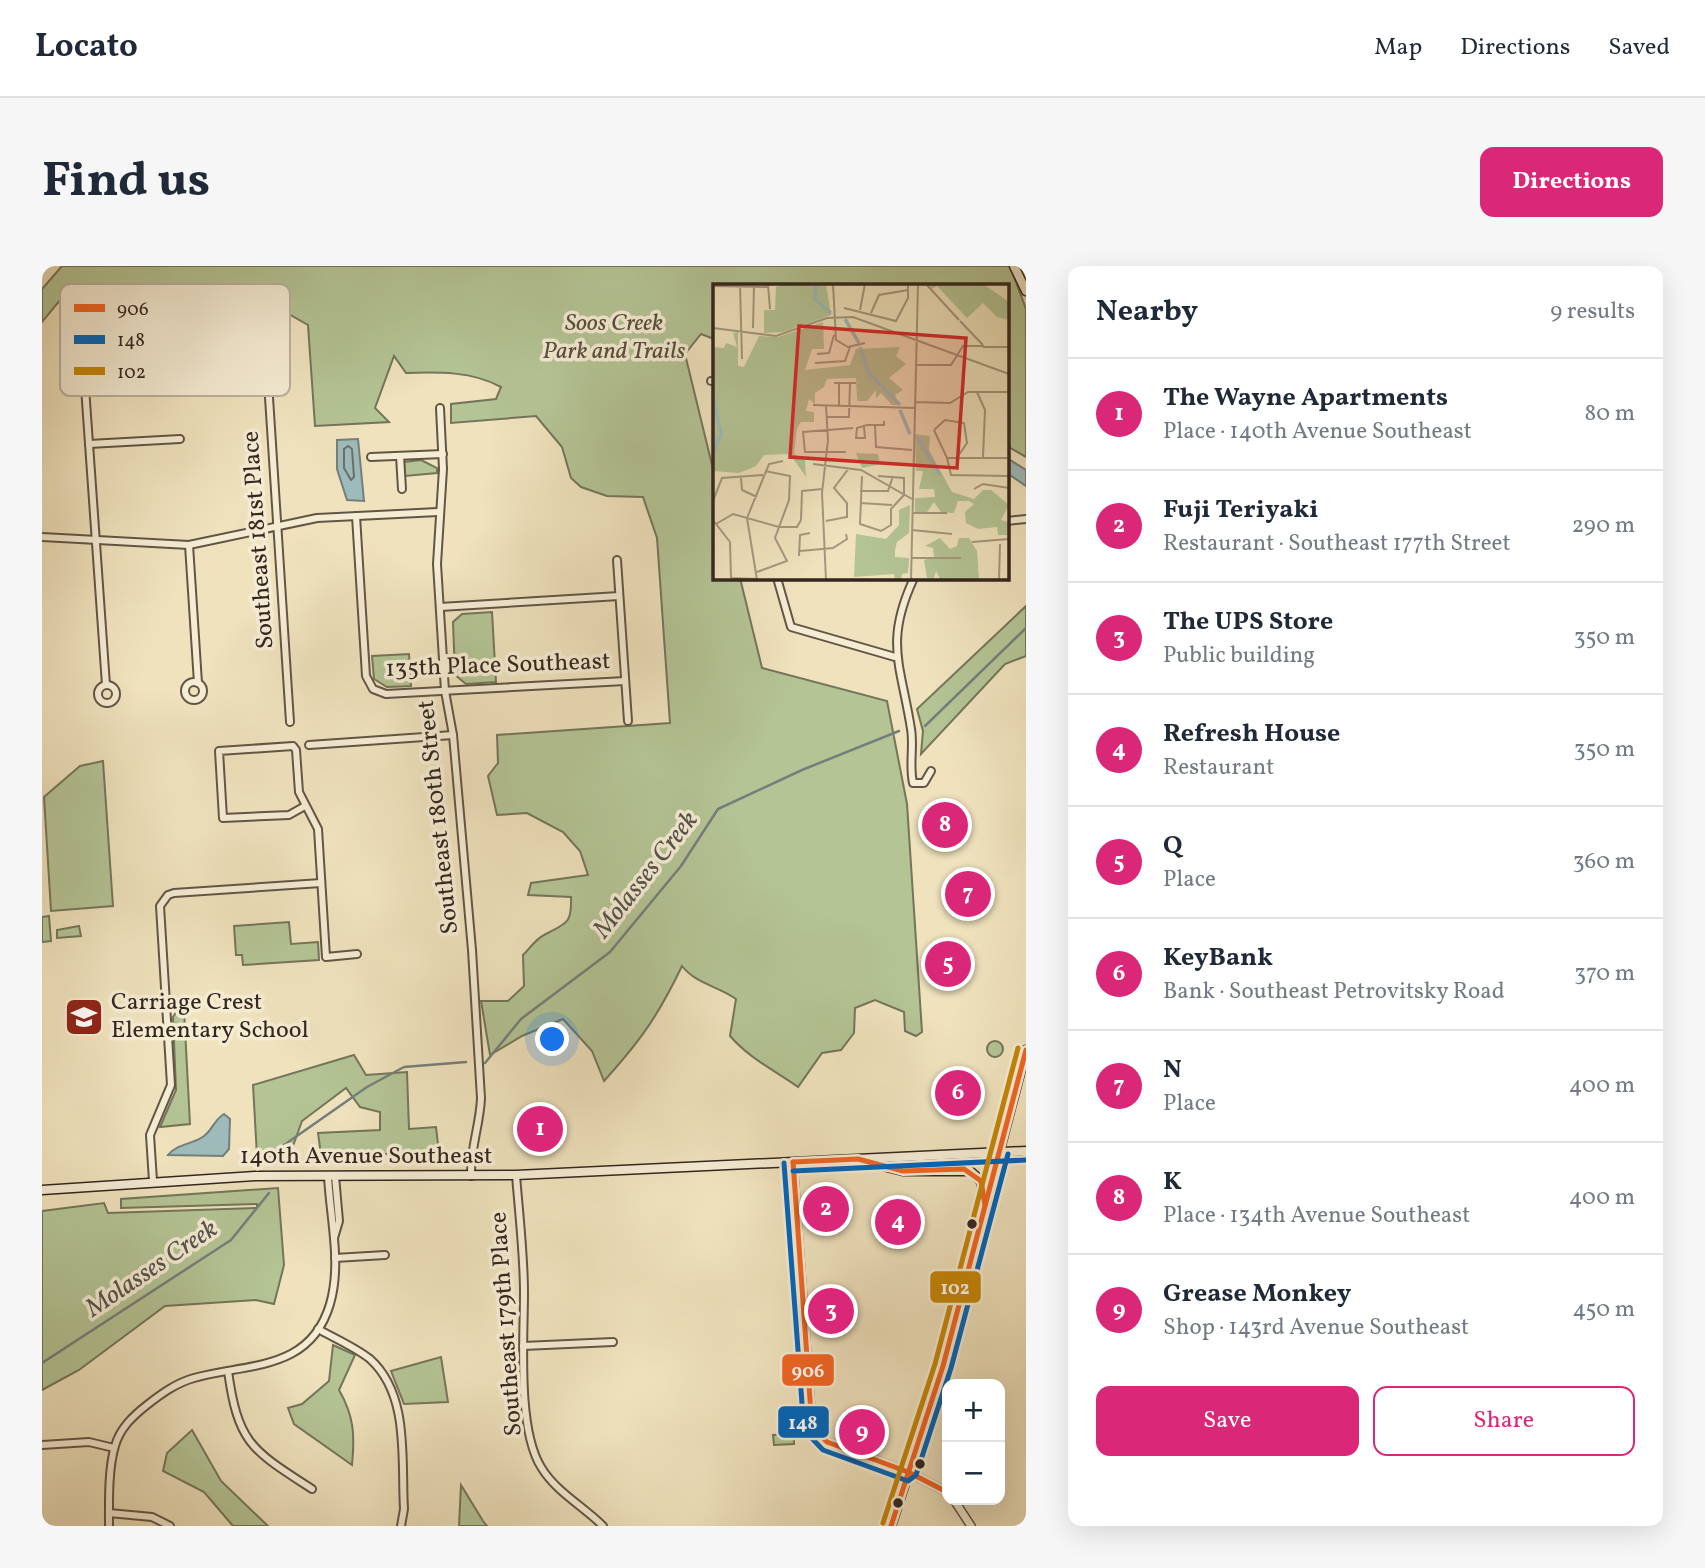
<!DOCTYPE html>
<html lang="en">
<head>
<meta charset="utf-8">
<style>
	:root { --surface:#fff; --page:#f6f6f7; --text:#1f2937; --muted:#747a83; --line:#e0e1e3; --accent:#db2777 }
	body { margin:0; font-family:Vollkorn,serif; background:var(--page); color:var(--text) }
	.controls { position:absolute; right:21px; bottom:21px; display:grid; overflow:hidden; border-radius:14px; box-shadow:0 7px 28px #0002 }
	.controls button { width:63px; height:63px; display:grid; place-items:center; padding:0; border:0; border-bottom:2px solid var(--line); background:var(--surface); color:var(--text); font:35px sans-serif }
	.you { position:absolute; left:511px; top:774px; width:24px; height:24px; margin:-18px; border:5px solid #fff; border-radius:50%; background:#1a73e8; box-shadow:0 0 0 10px #1a73e833 }
	.badge { display:grid; place-items:center; width:46px; height:46px; border-radius:50%; background:var(--accent); color:#fff; font-size:23px; font-weight:700 }
	.pin { position:absolute; translate:-50% -50%; border:4px solid #fff; box-shadow:0 2px 7px #0006 }
	.list { margin:0; padding:0; list-style:none }
	h2 { display:flex; justify-content:space-between; align-items:center; height:91px; margin:0; padding:0 28px; font-size:30px }
	h2 small { font-size:23px; font-weight:400; color:var(--muted) }
	.list li { display:grid; grid-template-columns:46px 1fr auto; gap:21px; align-items:center; box-sizing:border-box; height:112px; padding:0 28px; border-top:2px solid var(--line) }
	.list b { display:block; font-size:26px; white-space:nowrap }
	.list p { margin:0; font-size:23px; white-space:nowrap; color:var(--muted) }
	.list em { font-size:23px; font-style:normal; color:var(--muted) }
	.actions { display:flex; gap:14px; padding:21px 28px }
	.actions a { flex:1; padding:16px 0; border:2px solid var(--accent); border-radius:14px; text-align:center; font-size:24px; color:var(--accent) }
	.actions .main { background:var(--accent); color:#fff }
	.map { position:relative; flex:none; width:984px; height:1260px; overflow:hidden; border-radius:14px }
	header { display:flex; align-items:center; gap:42px; box-sizing:border-box; height:98px; padding:0 35px; background:var(--surface); border-bottom:2px solid var(--line) }
	header strong { font-size:33px }
	nav { display:flex; gap:38px; margin-inline-start:auto; font-size:24px }
	.intro { display:flex; align-items:center; justify-content:space-between; box-sizing:border-box; height:168px; padding:0 42px }
	h1 { margin:0; font-size:49px }
	.button { padding:18px 32px; border-radius:14px; background:var(--accent); color:#fff; font-size:24px; font-weight:700 }
	main { display:flex; gap:42px; padding:0 42px }
	aside { flex:1; background:var(--surface); border-radius:14px; box-shadow:0 7px 28px #0002 }
	.map>svg:first-child { display:block }
	.green { fill:#b4c495; stroke:#74755a; stroke-width:2 }
	.water { fill:#9ebbbb; stroke:#747f7d; stroke-width:2 }
	.lines { fill:none; stroke-linecap:round; stroke-linejoin:round }
	.shore { stroke:#69706d; stroke-width:2 }
	.stream { stroke:#747f7d; stroke-width:2.5 }
	.minor-casing { stroke:#635546; stroke-width:10 }
	.tertiary-casing { stroke:#635546; stroke-width:10 }
	.secondary-casing { stroke:#34261f; stroke-width:11 }
	.minor { stroke:#f5ecd4; stroke-width:6 }
	.tertiary { stroke:#f5ecd4; stroke-width:7 }
	.secondary { stroke:#f5ecd4; stroke-width:8 }
	.bus-1-casing { stroke:#f5ecd4; stroke-width:10 }
	.bus-2-casing { stroke:#f5ecd4; stroke-width:10 }
	.bus-3-casing { stroke:#f5ecd4; stroke-width:10 }
	.bus-1 { stroke:#f26522; stroke-width:5 }
	.bus-2 { stroke:#0065bd; stroke-width:5 }
	.bus-3 { stroke:#c68608; stroke-width:5 }
	.bus-dot { fill:#34261f; stroke:#f5ecd4; stroke-width:2.5 }
	.labels { text-anchor:middle; dominant-baseline:central; stroke-width:7; stroke-linejoin:round; paint-order:stroke }
	.park-label { font-size:24px; font-style:italic; fill:#544e3c; stroke:#f5ecd4 }
	.street-label { font-size:24px; fill:#34261f; stroke:#f5ecd4 }
	.poi-label { font-size:24px; fill:#34261f; stroke:#f5ecd4; text-anchor:start }
	.water-label { font-size:26px; font-style:italic; fill:#54534e; stroke:#f5ecd4 }
	.inset-river { fill:none; stroke:#9ebbbb; stroke-width:3.5 }
	.inset-road { fill:none; stroke:#a4977e; stroke-width:2 }
	.view { fill:#d62828; fill-opacity:0.15; stroke:#d62828; stroke-width:3.5 }
	.inset-edge { fill:none; stroke:#34261f; stroke-width:3.5 }
	.key { fill:#f5ecd4; stroke:#bbb19e; stroke-width:2 }
	.key-label { font-size:19px; fill:#34261f }
	.line-badge { stroke:#f5ecd4; stroke-width:2.5 }
	.badge-label { font-size:19px; text-anchor:middle; font-weight:bold; fill:#fff }
</style>
</head>
<body>
<header>
<strong>Locato</strong>
<nav><a>Map</a><a>Directions</a><a>Saved</a></nav>
</header>
<div class="intro"><h1>Find us</h1><a class="button">Directions</a></div>
<main>
<div class="map">
<svg width="984" height="1260" viewBox="0 0 984 1260">
	<rect width="100%" height="100%" fill="#efe2bd"/>
	<filter id="stains"><feTurbulence type="fractalNoise" baseFrequency=".00286" numOctaves="4"/><feColorMatrix values="0 0 0 0 .2 0 0 0 0 .09 0 0 0 0 .02 0 0 0 .5 -.17"/></filter>
	<radialGradient id="worn" r=".72"><stop offset=".6" stop-color="#630" stop-opacity="0"/><stop offset="1" stop-color="#630" stop-opacity=".3"/></radialGradient>
	<!-- green -->
	<g class="green">
		<path d="M20,0H968L984,43V191L965,180V19H673L672,73L659,68L643,88L672,207L673,312H698L720,402L845,435L865,538L880,766L874,770L863,765L862,746L833,734L813,742L812,767L799,784L780,787L756,821C732,804 707,792 688,770L694,733C676,720 654,718 640,700C616,750 599,774 562,815L550,785L521,753L480,770L448,789L439,735H466L482,720L481,689C488,682 494,673 502,669C524,657 530,659 529,631L486,629L489,617L546,609L538,585L521,566L485,547L455,549L446,510L456,497L455,469L628,457L615,272L601,231L565,230L539,221L529,212L520,181L494,150L409,157V138L454,133L459,121C430,105 396,106 364,107L352,90L333,142L347,156L273,160L266,59L220,33L45,36L41,29L23,28L0,56V23Z"/>
		<polygon points="379,194 395,202 395,207 363,210 362,196"/>
		<polygon points="984,340 984,390 963,398 879,488 881,465 875,443"/>
		<polygon points="450,346 454,416 424,418 413,409 411,356 420,348"/>
		<polygon points="367,388 369,420 345,421 332,413 330,390"/>
		<polygon points="61,495 71,640 9,645 2,531 38,500"/>
		<polygon points="7,650 9,675 0,676 0,651"/>
		<polygon points="247,656 249,678 276,676 277,694 201,699 200,689 194,689 192,660"/>
		<polygon points="37,660 39,670 15,672 15,664"/>
		<polygon points="142,744 148,858 118,861 134,824 131,751 135,745"/>
		<circle cx="953" cy="783" r="8"/>
		<polygon points="312,789 324,809 365,806 367,863 394,861 397,887 279,889 276,867 338,864 338,846 318,841 304,822 260,855 247,891 215,890 211,819"/>
		<polygon points="236,922 242,999 232,1038 214,1034 123,1040 37,1104 0,1124 0,945 62,937 66,947 215,942 215,938 79,942 79,933"/>
		<path d="M291,1079L313,1089L297,1124C312,1150 313,1169 310,1199L252,1158L246,1142L260,1138L287,1115Z"/>
		<polygon points="399,1091 406,1136 362,1138 349,1105"/>
		<polygon points="150,1164 179,1215 226,1260 191,1260 162,1226 121,1205 125,1187"/>
		<polygon points="752,1168 752,1178 732,1179 731,1169"/>
		<polygon points="419,1219 441,1255 445,1260 417,1260"/>
	</g>
	<!-- water -->
	<g class="water">
		<polygon points="316,173 322,235 305,234 295,203 295,174"/>
		<polygon points="965,192 984,204 984,220 965,207"/>
		<path d="M182,848L188,853L187,883L181,890L126,889C134,878 152,878 162,870C171,863 172,854 182,848Z"/>
	</g>
	<g class="lines">
		<!-- shore -->
		<polygon class="shore" points="306,180 310,183 312,211 309,214 302,202 302,183"/>
		<!-- stream -->
		<g class="stream">
			<polyline points="883,460 984,362"/>
			<polyline points="443,797 479,753 568,686 639,600 676,543 760,504 857,465"/>
			<polyline points="232,886 325,821 362,801 424,796"/>
			<polyline points="0,1097 189,974 227,927"/>
		</g>
		<!-- minor casing -->
		<g class="minor-casing">
			<g id="minor">
				<polyline points="669,115 673,115"/>
				<path d="M398,142L401,203L395,298L403,425L411,469L430,684L439,832C438,859 428,883 429,910"/>
				<polyline points="47,178 138,173"/>
				<polyline points="358,190 360,223"/>
				<polyline points="329,191 401,188"/>
				<polyline points="314,250 324,410 331,423 344,428 583,415"/>
				<polyline points="965,255 984,253"/>
				<polyline points="0,271 147,279 275,252 396,246"/>
				<polyline points="147,279 156,417"/>
				<polyline points="575,294 586,455"/>
				<polyline points="735,312 749,361 853,391"/>
				<path d="M872,312C842,376 859,399 869,463C872,481 867,499 871,517H882L889,505"/>
				<polyline points="398,341 577,330"/>
				<circle cx="152" cy="425" r="9"/>
				<path d="M64,419L43,121C48,103 57,93 75,86L195,81C214,86 221,97 226,116L248,456"/>
				<circle cx="65" cy="428" r="9"/>
				<polyline points="267,479 411,469"/>
				<polyline points="263,540 247,549 181,552 177,485 251,480 254,484 257,526 276,563 284,691 315,688"/>
				<polyline points="123,739 142,738"/>
				<polyline points="751,896 770,1161 785,1176 866,1206"/>
				<path d="M474,909C477,948 482,988 482,1027C482,1072 475,1162 499,1201C514,1226 541,1240 561,1260"/>
				<polyline points="111,915 108,869 129,819 118,640 126,629 132,627 279,617"/>
				<polyline points="292,972 297,955 293,910"/>
				<polyline points="293,992 343,989"/>
				<path d="M276,1063C292,1072 313,1081 328,1093C368,1129 359,1194 362,1243L359,1260"/>
				<polyline points="481,1080 571,1076"/>
				<path d="M186,1105C196,1178 210,1184 270,1223"/>
				<polyline points="0,1179 47,1176 72,1182"/>
				<polyline points="67,1247 110,1251 128,1260"/>
				<path d="M67,1260C67,1236 66,1203 73,1180C78,1162 91,1150 105,1139C119,1128 134,1117 152,1112C205,1097 268,1106 288,1038C300,997 288,952 286,910"/>
			</g>
		</g>
		<!-- tertiary casing -->
		<g class="tertiary-casing">
			<g id="tertiary">
				<polyline points="866,1206 905,1226"/>
				<polyline points="912,1234 929,1260"/>
			</g>
		</g>
		<!-- secondary casing -->
		<g class="secondary-casing">
			<g id="secondary">
				<polyline points="972,0 984,25"/>
				<polyline points="825,896 861,905 928,905 939,915 942,933"/>
				<polyline points="0,924 213,910 474,909 984,885"/>
				<polyline points="849,1260 901,1100 984,784"/>
			</g>
		</g>
		<!-- minor -->
		<use href="#minor" class="minor"/>
		<!-- tertiary -->
		<use href="#tertiary" class="tertiary"/>
		<!-- secondary -->
		<use href="#secondary" class="secondary"/>
		<!-- bus-1 casing -->
		<g class="bus-1-casing">
			<g id="bus-1">
				<polyline points="751,896 770,1161 785,1176 866,1206 905,1226"/>
				<polyline points="751,896 816,893 861,905 922,903 939,915 943,939"/>
				<polyline points="849,1260 901,1100 984,784"/>
			</g>
		</g>
		<!-- bus-2 casing -->
		<g class="bus-2-casing">
			<g id="bus-2">
				<polyline points="742,897 762,1164 781,1184 866,1215 874,1209 909,1102 966,888"/>
				<polyline points="751,905 984,894"/>
			</g>
		</g>
		<!-- bus-3 casing -->
		<g class="bus-3-casing">
			<polyline id="bus-3" points="841,1257 893,1098 976,782"/>
		</g>
		<!-- bus-1 -->
		<use href="#bus-1" class="bus-1"/>
		<!-- bus-2 -->
		<use href="#bus-2" class="bus-2"/>
		<!-- bus-3 -->
		<use href="#bus-3" class="bus-3"/>
	</g>
	<!-- icons -->
	<defs>
		<g id="school-square" transform="scale(2.0125)"><rect x="-9" y="-9" width="18" height="18" rx="4" fill="#8f2418" stroke="#f5ecd4"/><path d="M0-5L7-2L0 1L-7-2ZM-4 1L0 2.5L4 1V4Q0 6-4 4Z" fill="#fff"/></g>
	</defs>
	<g fill-rule="evenodd">
		<use href="#school-square" x="42" y="751"/>
	</g>
	<!-- markers -->
	<g class="bus-dot">
		<circle cx="930" cy="958" r="6"/>
		<circle cx="878" cy="1198" r="6"/>
		<circle cx="856" cy="1237" r="6"/>
	</g>
	<g class="labels">
		<!-- park labels -->
		<g class="park-label">
			<text x="572" y="58">Soos Creek<tspan x="572" dy="28">Park and Trails</tspan></text>
		</g>
		<!-- street labels -->
		<g class="street-label">
			<text transform="translate(217 274) rotate(-94)">Southeast 181st Place</text>
			<text transform="translate(456 400) rotate(-2)">135th Place Southeast</text>
			<text transform="translate(397 551) rotate(-96)">Southeast 180th Street</text>
			<text x="324" y="891">140th Avenue Southeast</text>
			<text transform="translate(465 1058) rotate(-94)">Southeast 179th Place</text>
		</g>
		<!-- poi labels -->
		<g class="poi-label">
			<text x="69" y="737">Carriage Crest<tspan x="69" dy="28">Elementary School</tspan></text>
		</g>
		<!-- water labels -->
		<g class="water-label">
			<text transform="translate(604 609) rotate(-52)">Molasses Creek</text>
			<text transform="translate(110 1003) rotate(-34)">Molasses Creek</text>
		</g>
	</g>
	<!-- overview -->
	<g transform="translate(671 18)">
		<rect width="296" height="296" fill="#efe2bd"/>
		<path d="M69,0H113L118,31L70,48L51,49V26H62L63,3ZM214,0H270L296,18V36L284,33L270,19L254,34L224,2L219,5ZM110,38L111,65H99L92,86L137,81L143,65L187,63L183,72L193,80L176,94L190,106L182,111L186,121H179L168,109L163,114V106L154,117H144L143,94L114,95L111,103L102,109V120L96,115L93,127L101,128V138H88L84,144L81,170L92,176L93,193L77,170L51,171L43,182L26,189L1,187L0,192V63L11,64L13,59L24,63L20,49L25,48V82L31,83L46,52L65,53ZM202,150L217,152L216,166L239,208L261,215L270,206H278L296,221L288,236L296,238V251H285L284,243L265,245L253,239L252,228L261,220L256,217H245L241,229L228,228L221,218L214,228H202V214L222,213L221,205H206L210,187H203ZM143,169L165,170L167,180L149,184ZM197,221L196,249L184,258L182,266V273L196,274L195,289L189,290L188,296H182L181,290L141,293L143,250L173,255L186,241V226ZM227,254L237,265L244,262L246,254H256L264,267L266,296L227,295L223,287L221,294H214L211,276L221,273L220,264L212,262Z" fill="#b4c495"/>
		<path class="inset-river" d="M103,0L102,16L118,29M132,35L146,59M147,63L155,88L187,121M0,111L8,151L0,169M187,126L197,150M204,153L227,191"/>
		<path class="inset-road" d="M27,0L29,75M120,0L123,56L135,63L152,59M213,0L246,36M55,1L57,25M0,2L55,3M131,24L183,37L195,14V0M147,26L152,0M158,29L166,11L195,6M247,37L270,61M0,44L63,52L114,34L140,33L296,90M40,44L41,2M270,63H296M104,70L116,69L121,51M102,79L132,77L137,63M203,81H238L250,62H271M121,99H143M264,108L272,126L270,173M202,118L237,119L255,108H296M100,121L202,124M126,123V99M113,133H136L137,99M162,141L163,163L199,166M151,143L152,154H143L144,144L154,141H171V137M221,146L232,136L251,139L254,159L243,175M221,146L234,174M133,168H92L90,148L140,144M234,174L238,191L296,192M234,174H296M100,180L148,186L199,215M149,192L147,240L168,247L178,241V225L191,211V194L165,192M28,194L29,206L44,213M261,205L270,200L296,204M147,207H175L180,192M0,217L9,194L50,191M147,219L179,221M200,229H234M0,236L17,258L18,294M88,236L89,207L109,205M113,237L134,233V219L121,204L136,184M3,240L20,230L66,243H84L88,236M199,246L239,250M259,258L296,255M87,267L120,264L134,255L133,250M86,272L87,251L97,249M199,274H248M44,288L74,277L62,254L76,216L77,192L52,187M18,294L44,295M44,296L34,234L56,180L70,177M113,296L109,209L115,156L113,122M198,296L205,0M286,296L287,260"/>
		<path class="view" d="M86,42L253,54L244,184L77,173Z"/>
		<rect width="296" height="296" class="inset-edge"/>
	</g>
	<!-- legend -->
	<rect x="18" y="18" width="230" height="112" rx="10" class="key"/>
	<rect x="32" y="38" width="31" height="8" fill="#f26522"/>
	<rect x="32" y="69" width="31" height="9" fill="#0065bd"/>
	<rect x="32" y="101" width="31" height="8" fill="#c68608"/>
	<g class="key-label">
		<text x="75" y="49">906</text>
		<text x="75" y="80">148</text>
		<text x="75" y="112">102</text>
	</g>
	<g class="line-badge">
		<rect x="887" y="1004" width="53" height="34" rx="7" fill="#c68608"/>
		<rect x="739" y="1087" width="54" height="34" rx="7" fill="#f26522"/>
		<rect x="735" y="1139" width="53" height="34" rx="7" fill="#0065bd"/>
	</g>
	<g class="badge-label">
		<text x="913" y="1028">102</text>
		<text x="766" y="1111">906</text>
		<text x="761" y="1163">148</text>
	</g>
	<rect width="100%" height="100%" filter="url(#stains)"/>
	<rect width="100%" height="100%" fill="url(#worn)"/>
</svg>
<div class="controls">
<button>+</button>
<button>−</button>
</div>
<div class="you"></div>
<div class="pin badge" style="left:498px;top:863px">1</div>
<div class="pin badge" style="left:784px;top:943px">2</div>
<div class="pin badge" style="left:789px;top:1045px">3</div>
<div class="pin badge" style="left:856px;top:956px">4</div>
<div class="pin badge" style="left:906px;top:698px">5</div>
<div class="pin badge" style="left:916px;top:827px">6</div>
<div class="pin badge" style="left:926px;top:628px">7</div>
<div class="pin badge" style="left:903px;top:559px">8</div>
<div class="pin badge" style="left:820px;top:1166px">9</div>
</div>
<aside>
<h2>Nearby<small>9 results</small></h2>
<ul class="list">
<li><span class="badge">1</span><div><b>The Wayne Apartments</b><p>Place · 140th Avenue Southeast</p></div><em>80 m</em></li>
<li><span class="badge">2</span><div><b>Fuji Teriyaki</b><p>Restaurant · Southeast 177th Street</p></div><em>290 m</em></li>
<li><span class="badge">3</span><div><b>The UPS Store</b><p>Public building</p></div><em>350 m</em></li>
<li><span class="badge">4</span><div><b>Refresh House</b><p>Restaurant</p></div><em>350 m</em></li>
<li><span class="badge">5</span><div><b>Q</b><p>Place</p></div><em>360 m</em></li>
<li><span class="badge">6</span><div><b>KeyBank</b><p>Bank · Southeast Petrovitsky Road</p></div><em>370 m</em></li>
<li><span class="badge">7</span><div><b>N</b><p>Place</p></div><em>400 m</em></li>
<li><span class="badge">8</span><div><b>K</b><p>Place · 134th Avenue Southeast</p></div><em>400 m</em></li>
<li><span class="badge">9</span><div><b>Grease Monkey</b><p>Shop · 143rd Avenue Southeast</p></div><em>450 m</em></li>
</ul>
<div class="actions"><a class="main">Save</a><a>Share</a></div>
</aside>
</main>
</body>
</html>
